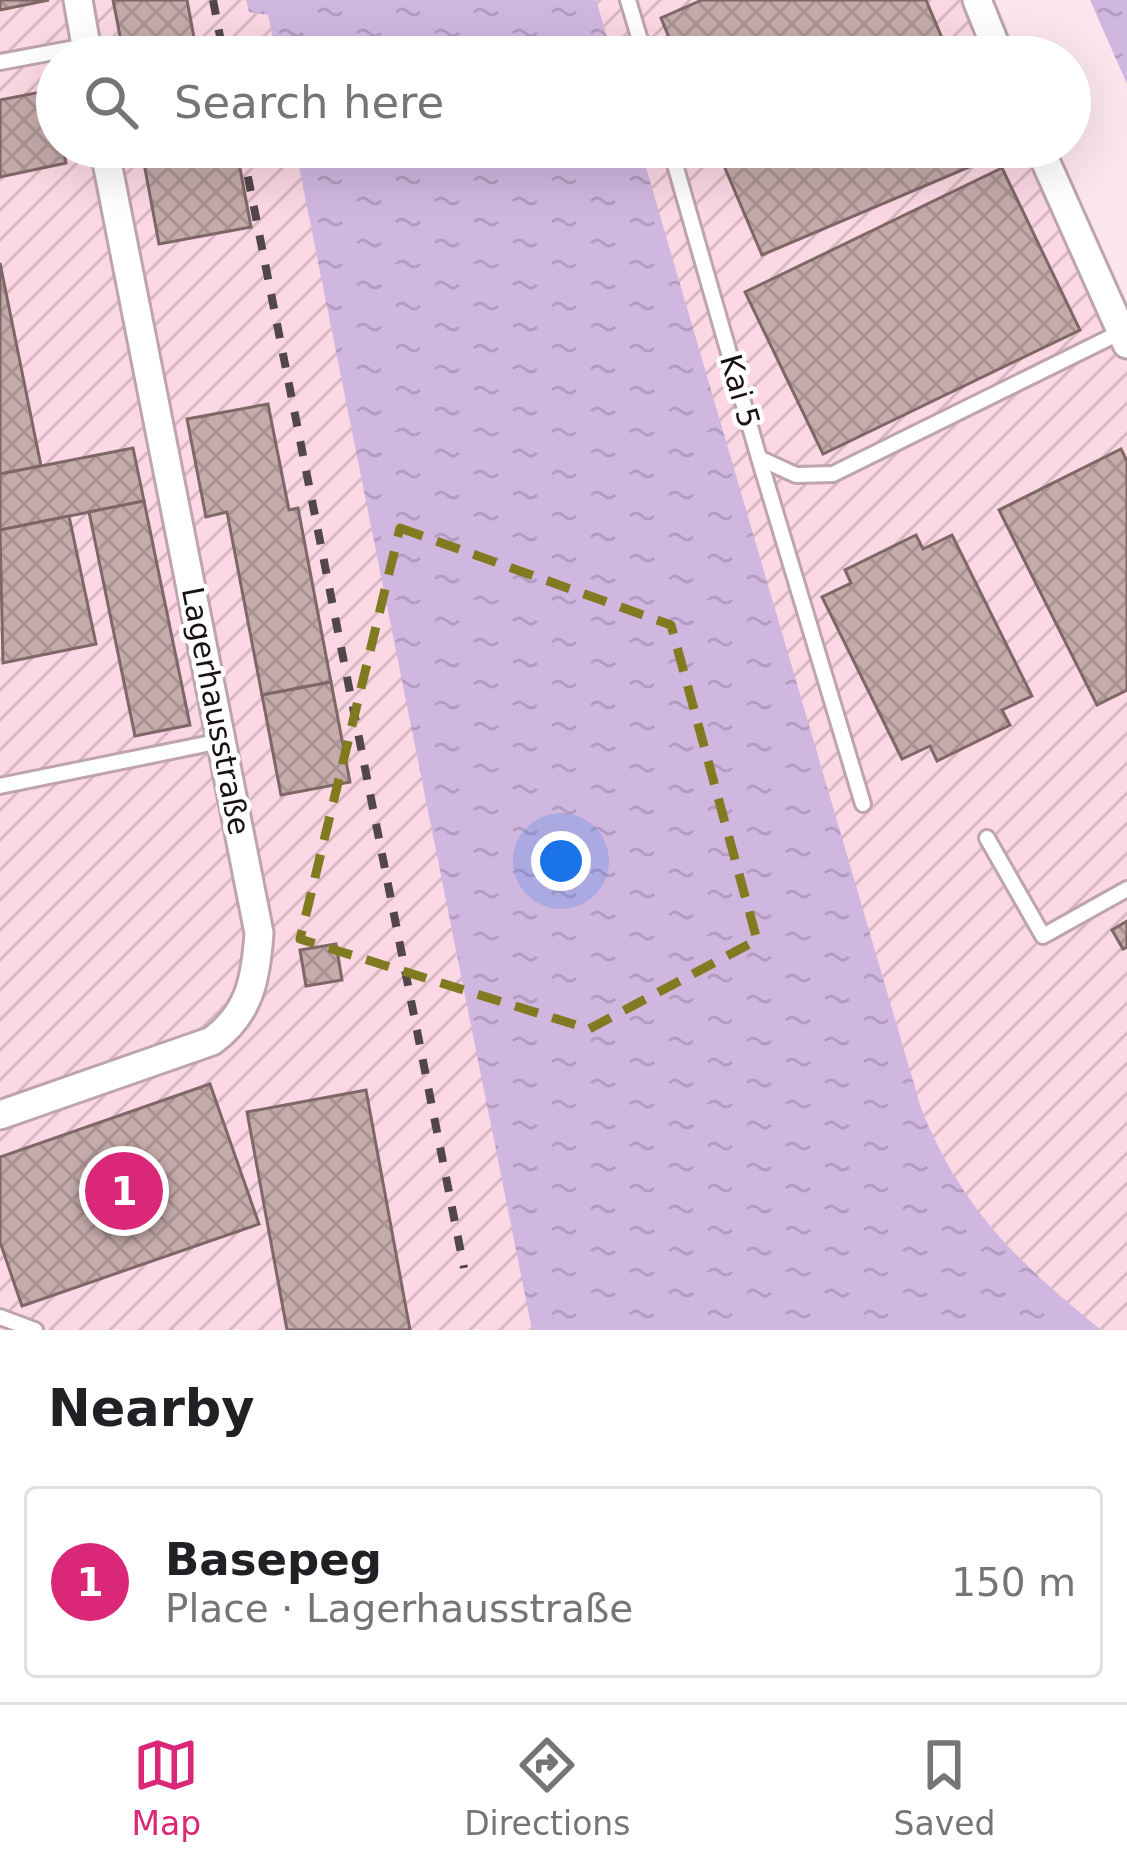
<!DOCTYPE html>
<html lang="en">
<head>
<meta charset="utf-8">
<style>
	:root { --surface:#fff; --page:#f6f6f6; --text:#202124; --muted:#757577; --line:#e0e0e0; --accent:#db2777 }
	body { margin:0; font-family:"DejaVu Sans",sans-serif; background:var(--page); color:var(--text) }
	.you { position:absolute; left:561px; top:861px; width:42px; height:42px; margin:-30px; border:9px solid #fff; border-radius:50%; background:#1a73e8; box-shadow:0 0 0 18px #1a73e833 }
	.badge { display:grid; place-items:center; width:78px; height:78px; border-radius:50%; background:var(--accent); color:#fff; font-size:39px; font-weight:700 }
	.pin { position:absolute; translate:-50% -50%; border:6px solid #fff; box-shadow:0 3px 12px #0006 }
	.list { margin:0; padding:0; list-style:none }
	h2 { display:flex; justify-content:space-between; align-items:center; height:156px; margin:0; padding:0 48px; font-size:51px }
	h2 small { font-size:39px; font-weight:400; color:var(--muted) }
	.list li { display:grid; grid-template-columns:78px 1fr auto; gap:36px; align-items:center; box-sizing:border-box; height:192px; margin:0 24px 24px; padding:0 24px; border:3px solid var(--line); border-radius:12px }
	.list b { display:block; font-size:45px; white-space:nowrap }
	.list p { margin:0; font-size:39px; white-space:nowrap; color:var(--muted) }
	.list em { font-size:39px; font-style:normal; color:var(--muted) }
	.icon { flex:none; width:66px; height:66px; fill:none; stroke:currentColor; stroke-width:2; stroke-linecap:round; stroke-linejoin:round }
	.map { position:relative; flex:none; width:1127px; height:1330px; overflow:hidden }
	.search { position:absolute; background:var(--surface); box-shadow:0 12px 48px #0002; left:36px; right:36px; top:36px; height:132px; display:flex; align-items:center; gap:30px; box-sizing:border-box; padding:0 42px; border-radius:66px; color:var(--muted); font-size:45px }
	.sheet { height:372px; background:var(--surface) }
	nav { display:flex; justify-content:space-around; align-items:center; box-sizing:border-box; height:168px; border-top:3px solid var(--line); background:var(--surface); font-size:33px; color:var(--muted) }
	nav a { display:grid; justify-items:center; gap:6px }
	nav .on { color:var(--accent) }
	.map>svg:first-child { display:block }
	.industrial { fill:url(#industrial-furrows) }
	.water { fill:url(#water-ripples) }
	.building { fill:url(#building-cross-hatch); stroke:#806767; stroke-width:3 }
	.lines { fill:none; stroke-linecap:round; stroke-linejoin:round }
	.service-casing { stroke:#bea4ad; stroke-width:20 }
	.minor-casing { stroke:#bea4ad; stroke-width:33 }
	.service { stroke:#fff; stroke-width:14 }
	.minor { stroke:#fff; stroke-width:27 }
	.rail { stroke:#52464a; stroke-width:8; stroke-dasharray:15 15; stroke-linecap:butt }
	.marked { fill:none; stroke:#807b21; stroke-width:9; stroke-dasharray:24 15; stroke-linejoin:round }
	.labels { text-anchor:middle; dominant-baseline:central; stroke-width:9; stroke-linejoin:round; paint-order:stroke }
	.street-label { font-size:30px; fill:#191013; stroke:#fff }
</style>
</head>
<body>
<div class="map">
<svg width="1127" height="1330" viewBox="0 0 1127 1330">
	<defs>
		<pattern id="industrial-furrows" width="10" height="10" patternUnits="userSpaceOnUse" patternTransform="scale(3)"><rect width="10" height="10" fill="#fbd8e3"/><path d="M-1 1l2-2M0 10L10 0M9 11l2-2" fill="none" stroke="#d7b8c2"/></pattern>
		<pattern id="water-ripples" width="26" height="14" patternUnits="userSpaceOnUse" patternTransform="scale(3)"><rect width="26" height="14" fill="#d0b7e0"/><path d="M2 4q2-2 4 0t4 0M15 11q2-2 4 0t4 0" fill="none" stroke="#b29cbf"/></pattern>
		<pattern id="building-cross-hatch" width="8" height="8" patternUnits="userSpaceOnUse" patternTransform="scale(3)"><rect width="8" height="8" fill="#c6abab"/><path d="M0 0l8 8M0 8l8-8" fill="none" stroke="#aa9292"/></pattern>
	</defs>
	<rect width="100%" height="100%" fill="#fce6ed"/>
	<!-- industrial -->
	<polygon class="industrial" points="0,0 992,0 1017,57 57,57 57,147 1055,147 1127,315 1127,1330 0,1330"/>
	<!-- water -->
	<g class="water">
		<polygon points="246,0 596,0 613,57 277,57 268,15 249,12"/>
		<polygon points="1090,0 1127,0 1127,84"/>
		<path d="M295,147H640L921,1108C962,1210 1018,1262 1101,1330H532Z"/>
	</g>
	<!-- building -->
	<g class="building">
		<polygon points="0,0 49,0 0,10"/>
		<polygon points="113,0 187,0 195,43 124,56"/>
		<polygon points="702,0 926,0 950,57 677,57 661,18"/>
		<polygon points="216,39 219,57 124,57 124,56"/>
		<polygon points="51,90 57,147 63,147 66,163 0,177 0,100"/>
		<polygon points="141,147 236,147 251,227 159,244"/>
		<polygon points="716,147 989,147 993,157 762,255"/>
		<polygon points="1002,168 1080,330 823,454 745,292"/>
		<polygon points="0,263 41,466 0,474"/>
		<polygon points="268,404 289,510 298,508 331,682 262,695 227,512 206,517 187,419"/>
		<polygon points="133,448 144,501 0,530 0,474"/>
		<polygon points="1121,449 1127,461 1127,690 1097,705 999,510"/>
		<polygon points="144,501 190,725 135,736 89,512"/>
		<polygon points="69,516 96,644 3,663 0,530"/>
		<polygon points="916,535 923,549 952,535 1032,696 1002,710 1010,725 937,761 930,746 902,759 822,597 851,583 845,570"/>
		<polygon points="331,682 350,782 281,795 262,695"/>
		<polygon points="1127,921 1127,947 1123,949 1112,930"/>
		<polygon points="336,944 342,980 306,986 300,950"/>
		<polygon points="210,1084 259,1224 22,1306 0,1242 0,1157"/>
		<polygon points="366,1090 410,1330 287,1330 247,1112"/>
	</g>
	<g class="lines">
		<!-- service casing -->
		<g class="service-casing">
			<g id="service">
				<polyline points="628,0 645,57"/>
				<polyline points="0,62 86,46"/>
				<polyline points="670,147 759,458 796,475 833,474 1121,332"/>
				<polyline points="759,458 863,804"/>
				<polyline points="0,786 221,741"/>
				<polyline points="987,838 1043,936 1127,889"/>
				<polyline points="0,1317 35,1330"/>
			</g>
		</g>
		<!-- minor casing -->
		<g class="minor-casing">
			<g id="minor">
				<polyline points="78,0 88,57"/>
				<polyline points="977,0 1000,57"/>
				<polyline points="1039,147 1127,344"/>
				<path d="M0,1115L212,1041C250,1013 256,978 259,933L104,147"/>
			</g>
		</g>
		<!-- service -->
		<use href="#service" class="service"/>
		<!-- minor -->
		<use href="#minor" class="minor"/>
		<!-- rail -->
		<g class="rail">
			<polyline points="213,0 224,57"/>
			<polyline points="242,147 464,1268"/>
		</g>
	</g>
	<!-- marked area -->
	<path class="marked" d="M400,528L671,625L757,940L589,1029L300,939Z"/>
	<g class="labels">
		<!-- street labels -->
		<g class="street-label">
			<text transform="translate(740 391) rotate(74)">Kai 5</text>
			<text transform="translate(216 711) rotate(79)">Lagerhausstraße</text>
		</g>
	</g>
</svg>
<div class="you"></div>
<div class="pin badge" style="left:124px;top:1191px">1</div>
<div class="search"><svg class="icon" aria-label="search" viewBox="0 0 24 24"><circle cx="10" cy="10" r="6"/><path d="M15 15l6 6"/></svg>Search here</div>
</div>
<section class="sheet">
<h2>Nearby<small></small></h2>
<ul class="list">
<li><span class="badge">1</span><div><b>Basepeg</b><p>Place · Lagerhausstraße</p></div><em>150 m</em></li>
</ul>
</section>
<nav>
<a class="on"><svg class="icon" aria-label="map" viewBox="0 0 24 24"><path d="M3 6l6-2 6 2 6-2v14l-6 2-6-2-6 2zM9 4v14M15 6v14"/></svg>Map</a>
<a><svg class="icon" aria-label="directions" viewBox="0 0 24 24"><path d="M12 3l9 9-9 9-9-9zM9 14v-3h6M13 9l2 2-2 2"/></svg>Directions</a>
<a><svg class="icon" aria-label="saved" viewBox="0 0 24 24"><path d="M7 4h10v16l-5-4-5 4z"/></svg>Saved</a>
</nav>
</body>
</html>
